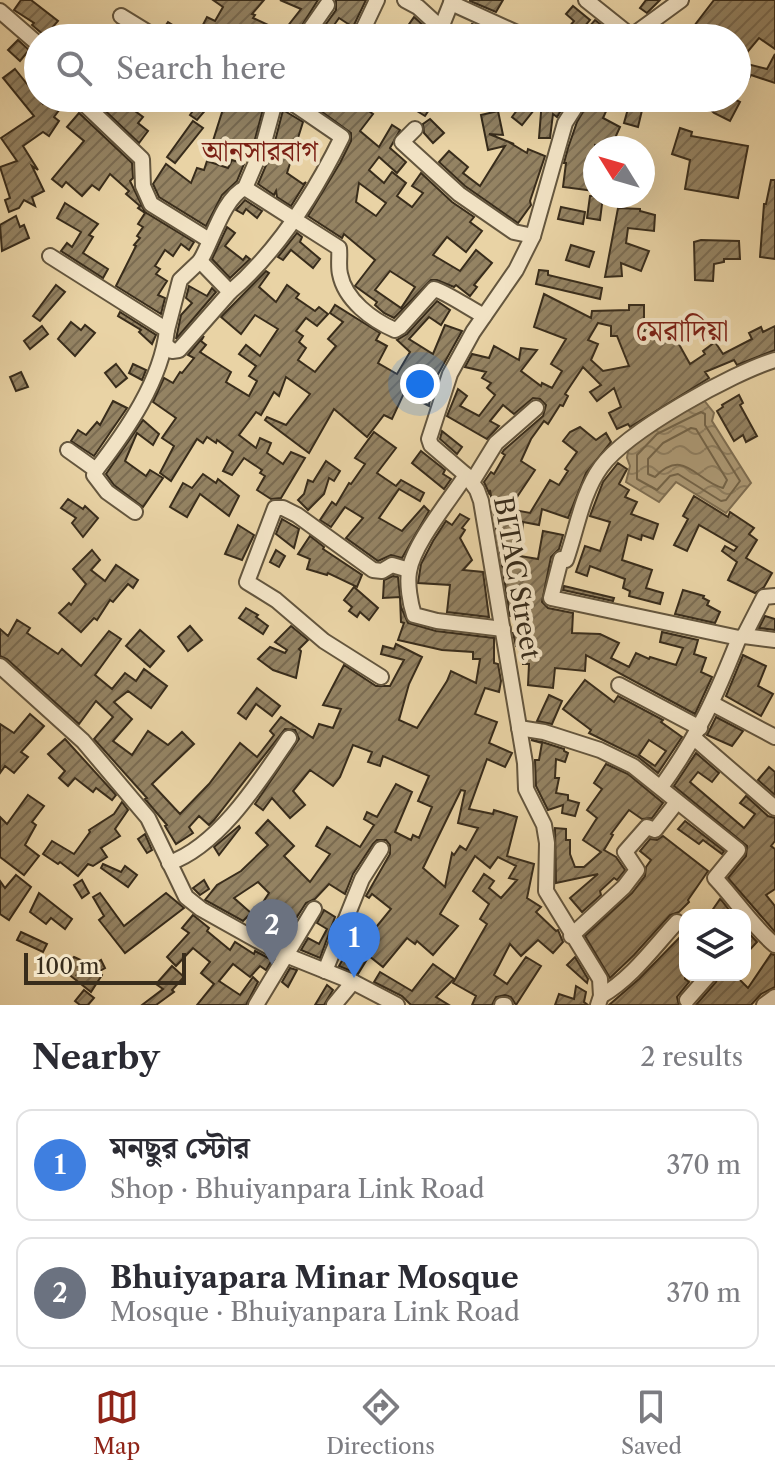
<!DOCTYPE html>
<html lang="en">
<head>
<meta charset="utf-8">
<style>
	:root { --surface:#fff; --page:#f7f7f7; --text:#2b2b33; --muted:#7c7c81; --line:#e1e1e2; --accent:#8f2418 }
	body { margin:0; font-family:"Libre Caslon Text","Noto Serif Bengali",serif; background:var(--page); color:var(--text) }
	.controls { position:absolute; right:24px; bottom:24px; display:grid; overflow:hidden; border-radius:16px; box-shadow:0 8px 32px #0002 }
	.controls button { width:72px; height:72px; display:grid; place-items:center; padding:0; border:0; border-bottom:2px solid var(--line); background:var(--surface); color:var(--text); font:40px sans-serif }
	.compass { position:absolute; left:583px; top:136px; width:72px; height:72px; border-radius:50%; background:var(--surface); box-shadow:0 8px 32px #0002; rotate:307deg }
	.scale { position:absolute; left:24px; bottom:20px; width:162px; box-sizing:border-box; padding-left:8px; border:4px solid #382c1b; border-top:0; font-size:22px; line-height:28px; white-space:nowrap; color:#382c1b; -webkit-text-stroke:6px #f1e2c4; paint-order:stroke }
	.you { position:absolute; left:420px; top:384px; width:28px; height:28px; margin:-20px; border:6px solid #fff; border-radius:50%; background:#1a73e8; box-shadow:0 0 0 12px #1a73e833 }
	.badge { display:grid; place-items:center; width:52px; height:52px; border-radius:50%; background:var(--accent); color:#fff; font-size:26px; font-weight:700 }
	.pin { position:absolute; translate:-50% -66px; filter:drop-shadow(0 2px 4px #0008) }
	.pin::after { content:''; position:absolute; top:42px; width:28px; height:24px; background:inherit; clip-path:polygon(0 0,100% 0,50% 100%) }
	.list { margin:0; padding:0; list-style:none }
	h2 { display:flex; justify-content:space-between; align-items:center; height:104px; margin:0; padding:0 32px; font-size:34px }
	h2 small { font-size:26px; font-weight:400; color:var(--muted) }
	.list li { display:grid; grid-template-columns:52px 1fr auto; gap:24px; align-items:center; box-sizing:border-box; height:112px; margin:0 16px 16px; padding:0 16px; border:2px solid var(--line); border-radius:16px }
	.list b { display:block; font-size:30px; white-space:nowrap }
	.list p { margin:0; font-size:26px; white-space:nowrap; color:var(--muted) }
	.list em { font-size:26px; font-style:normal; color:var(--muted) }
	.icon { flex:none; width:44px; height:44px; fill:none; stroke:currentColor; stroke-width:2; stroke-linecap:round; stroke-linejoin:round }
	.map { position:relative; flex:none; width:775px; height:1005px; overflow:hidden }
	.search { position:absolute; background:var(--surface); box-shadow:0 8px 32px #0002; left:24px; right:24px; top:24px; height:88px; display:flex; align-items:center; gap:20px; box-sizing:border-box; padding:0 28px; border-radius:44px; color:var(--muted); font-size:30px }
	.sheet { height:360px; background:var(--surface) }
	nav { display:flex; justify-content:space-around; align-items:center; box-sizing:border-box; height:112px; border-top:2px solid var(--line); background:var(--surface); font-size:22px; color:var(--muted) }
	nav a { display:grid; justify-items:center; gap:4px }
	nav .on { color:var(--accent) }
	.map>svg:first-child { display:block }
	.water { fill:url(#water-waves); stroke:#7e6e52; stroke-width:2 }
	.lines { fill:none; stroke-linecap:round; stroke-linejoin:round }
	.shore { stroke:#726348; stroke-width:2 }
	.building { fill:url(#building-hatch); stroke:#382c1b; stroke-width:2; fill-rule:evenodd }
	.minor-casing { stroke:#64563e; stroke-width:18 }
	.minor { stroke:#f1e2c4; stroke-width:14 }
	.labels { text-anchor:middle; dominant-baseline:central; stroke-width:8; stroke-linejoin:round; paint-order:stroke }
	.street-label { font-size:26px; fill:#382c1b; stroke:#f1e2c4 }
	.neighbourhood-label { font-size:28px; fill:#7a1f14; stroke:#f1e2c4 }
	.quarter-label { font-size:30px; fill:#7a1f14; stroke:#f1e2c4 }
</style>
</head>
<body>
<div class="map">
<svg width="775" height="1005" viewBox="0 0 775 1005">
	<defs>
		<pattern id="water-waves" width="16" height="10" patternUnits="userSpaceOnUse" patternTransform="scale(2)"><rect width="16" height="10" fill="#ad9a76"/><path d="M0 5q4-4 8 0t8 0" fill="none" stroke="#8e7e60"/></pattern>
		<pattern id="building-hatch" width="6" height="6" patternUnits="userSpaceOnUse" patternTransform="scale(2)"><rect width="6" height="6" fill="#948363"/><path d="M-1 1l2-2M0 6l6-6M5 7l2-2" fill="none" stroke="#7a6b51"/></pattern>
	</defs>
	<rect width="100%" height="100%" fill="#e9d3a5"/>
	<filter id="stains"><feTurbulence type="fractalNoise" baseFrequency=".0025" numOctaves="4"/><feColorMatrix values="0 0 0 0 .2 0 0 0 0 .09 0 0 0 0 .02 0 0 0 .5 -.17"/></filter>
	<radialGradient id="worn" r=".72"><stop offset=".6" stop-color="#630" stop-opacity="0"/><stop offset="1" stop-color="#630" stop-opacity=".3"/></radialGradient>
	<!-- water -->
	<polygon class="water" points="703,399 714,413 712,421 751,483 726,513 676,482 659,502 626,482 630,466 627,458 628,451 652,428 678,415"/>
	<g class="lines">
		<!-- shore -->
		<g class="shore">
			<polygon points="701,412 705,414 705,425 740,481 726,500 721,501 678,474 670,476 657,490 637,479 637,455 657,434"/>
			<path d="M691,428L696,429L727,480L723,488C696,481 684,447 655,477L648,474V459L663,443Z"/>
		</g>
	</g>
	<!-- building -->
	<g class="building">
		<polygon points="21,0 31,0 58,21 45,36 32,25 34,23 14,10"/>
		<polygon points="213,0 264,0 252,14 255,15 253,18 283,32 301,9 280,0 318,0 294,38 275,38 249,26 244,38 196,38 207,17 215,21 223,7"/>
		<polygon points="336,0 366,0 353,27 339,18 325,38 316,38 336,10"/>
		<polygon points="503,0 496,12 470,1 470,0"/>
		<polygon points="646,0 660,0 647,13 640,8"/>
		<polygon points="714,0 775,0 775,49 759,38 739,62 767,69 775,54 775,83 751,75 736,100 740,102 730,121 714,113 698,98 737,98 737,38 709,38 694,26"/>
		<polygon points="573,6 590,20 575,38 560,38 574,21 566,14"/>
		<polygon points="414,17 434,35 437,38 416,38 405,30"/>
		<polygon points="595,20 618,38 601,38 588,28"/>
		<polygon points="168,22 193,38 173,38 171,32 164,28"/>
		<polygon points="472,24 504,38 474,38 467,34"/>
		<polygon points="18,40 29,50 20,61 8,50"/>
		<polygon points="15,69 43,104 48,98 68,98 54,117 59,121 49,136 43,132 23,146 38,170 32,166 44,191 32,197 35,206 24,200 19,208 9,212 5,200 10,198 0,167 17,161 1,138 34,116 3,78"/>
		<polygon points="97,98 139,98 131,108 143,117 138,123 148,131 139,143 95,101"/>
		<polygon points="187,98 266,98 254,143 251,149 232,141 229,152 212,144 223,109 208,107 197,120 190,115 197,105"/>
		<path d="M303,98H338L354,110L359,104L373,114L360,131L379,147L392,125L400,130L390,148L406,162L397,173L379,157L369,170L384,183L392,172L406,183L397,196L412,207L423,193L412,186L421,173L452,202L474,217L470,222L482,231L466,252L447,237L433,255L460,271L476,250L492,263L474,285L477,287L470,296L456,285L454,287L437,280H431L394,318L384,313L375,305L377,302L355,286L375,260L344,234L342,238L308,216L340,163L351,141V133ZM359,183L386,203L376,216L356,202ZM390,271L415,287L401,308L375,290Z"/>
		<polygon points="396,98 437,98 425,116"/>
		<polygon points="526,98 569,98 557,117 553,114 550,138 539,138 542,100 522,125 512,117"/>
		<polygon points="591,98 612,98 603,118 620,127 615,138 622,140 620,148 595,145 595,191 563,187 566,163 564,163 568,148 577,122"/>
		<polygon points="631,98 668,98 663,110 644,102 638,127 624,123"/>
		<polygon points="283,110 303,122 287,173 303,184 306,182 291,206 277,197 276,191 274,195 258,184 273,149"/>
		<polygon points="498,111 503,135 489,134 514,144 512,144 527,153 528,149 545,156 530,201 531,205 518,223 465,186 439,162 449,151 468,167 463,173 480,186 505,146 488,150 481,115"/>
		<polygon points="79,113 132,163 133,178 130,181 145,212 194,242 189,250 181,244 173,256 165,250 155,266 160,269 156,274 167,281 158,295 165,298 161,314 116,286 136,246 134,245 140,238 137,236 143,227 138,224 145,213 138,208 140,206 126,194 129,191 110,174 99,190 92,185 82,196 66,182 62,187 52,179 84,141 67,127"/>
		<polygon points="430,119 444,133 433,143 424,133 423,124"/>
		<polygon points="193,121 203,128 175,163 167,157"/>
		<polygon points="680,128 692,132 691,136 748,146 738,198 685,189 690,160 672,154"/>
		<polygon points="232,160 244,164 237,181 222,195 206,226 159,197 153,184 166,164 191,183 197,168 204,170 207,161 228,168"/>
		<polygon points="771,180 775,180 775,259 760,257 764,204 766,204"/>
		<polygon points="590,196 603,196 600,220 587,218"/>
		<polygon points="245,200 262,211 257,218 246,209 243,214 236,210"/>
		<polygon points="65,203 98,224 89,235 93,237 83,253 108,269 103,278 61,251 67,243 72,247 81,232 57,218"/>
		<polygon points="561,207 585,212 583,224 558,219"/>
		<polygon points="618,208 640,209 640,211 655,215 654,231 628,228 626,243 649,251 641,271 621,263 622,276 605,277"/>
		<polygon points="16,216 20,227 24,225 29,238 2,251 0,225"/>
		<polygon points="227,227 235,233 225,246 243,260 246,256 250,259 230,278 212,259"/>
		<polygon points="297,233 302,237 300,242 320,259 313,268 291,250 283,260 278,257"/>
		<polygon points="701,240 739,241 740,259 724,259 724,262 714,264 713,281 695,280 694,242"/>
		<polygon points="571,245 594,252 589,267 566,260"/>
		<polygon points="539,270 548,271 548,275 602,288 600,299 536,284"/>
		<polygon points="266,271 269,273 259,287 276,302 287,285 299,294 296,298 315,311 319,307 328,314 317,326 306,318 296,331 303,336 299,342 306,348 298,360 315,372 336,346 328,339 343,322 330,313 335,305 380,333 376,340 387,346 378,363 397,374 410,352 397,340 407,334 437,301 450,310 441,325 429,317 409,339 433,354 445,325 462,331 437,376 438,377 431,392 429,406 404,393 392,419 384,415 367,437 334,409 309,453 265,420 267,417 286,425 310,394 286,377 279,396 274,392 261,415 256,412 239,435 256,448 260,438 271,443 267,453 283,464 291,452 305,458 281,498 271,499 257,490 265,476 260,473 262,470 244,458 232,475 223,471 233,452 217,440 216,443 207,437 203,443 197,439 171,481 160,473 174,446 162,438 176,418 153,402 164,378 173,383 180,372 182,373 194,358 188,355 204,336 201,341 206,345 200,352 231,372 226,382 249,396 257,381 249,376 256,366 239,354 246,345 260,356 278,329 255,315 241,334 221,317"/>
		<polygon points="56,285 65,292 40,321 33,316"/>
		<polygon points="189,286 207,296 212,288 216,292 176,339 181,315 192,303 186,298"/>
		<path d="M544,294L591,318L592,311L629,310V305H644V331L652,328L653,330L670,322L678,338L676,339L690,364L705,354L703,351L715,342L723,354L752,339L749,333L761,327L763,332L775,326V350L737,365L734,360L705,372L709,378L630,427L628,424L617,429L609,413L621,407L614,388L597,401L590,392L601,385L583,367L565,394L568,396L563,406L560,405L548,424L544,421L531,439L521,461L535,470L509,509L530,513L550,480L559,485L568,471L565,469L577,452L563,441L570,432L580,427L596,440L606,433L611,442L586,473L568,518L542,509L539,525L523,522L520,556L538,559L543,531L563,535L559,549L551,557L542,602L548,608L573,613L572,633L600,634L619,643L611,658L629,667L636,653L649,659L650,657L676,665L683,648L660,642L662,632L698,640L694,654L706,658L701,672L712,677L695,714L586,655L585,671L555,668L553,688L528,685L529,664H523V647L516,646L513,633H519V616H510L490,490L489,493L484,482L491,472L494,474L505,455L502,453L504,450L543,416L546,405L540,399L533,398L514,414L503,405L490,421L499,426L487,439L447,416L458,389L467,396L460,406L479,416L495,395L487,388L491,383L482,378L486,372L465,367L472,354L489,358L494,346L519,360L521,348L537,350L521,371L541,386L542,383L552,388L562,371L551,364L566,339L534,327ZM598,323L611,326V336H617L629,366L603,371L591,360L598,344L588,340Z"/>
		<polygon points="120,312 156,335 152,344 139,332 141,330 118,316"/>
		<polygon points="71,322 81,330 85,325 95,333 75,356 58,339"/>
		<polygon points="42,326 48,334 30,349 24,341"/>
		<polygon points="116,364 127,378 116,387 105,373"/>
		<polygon points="133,364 146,370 142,380 129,373"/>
		<polygon points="21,372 28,387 16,391 10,377"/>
		<polygon points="739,395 743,403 740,405 757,436 746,442 743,435 734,441 717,411 723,407 722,405"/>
		<polygon points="113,401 127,408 94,456 71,441 78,430 86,435 97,422 100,425"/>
		<polygon points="143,420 159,434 153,445 137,433 125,461 146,476 150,470 163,478 143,507 114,485 106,474"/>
		<polygon points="442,431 462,447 457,454 440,439"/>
		<polygon points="374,432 396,448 377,473 396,486 401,480 424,493 420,501 399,489 379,518 402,531 424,506 429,511 402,558 391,555 378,561 346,538 363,518 345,507 331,527 320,520 332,502 336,505 349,483 351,484 365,464 355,458"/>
		<polygon points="421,451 445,470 443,474 451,479 444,489 412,463"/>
		<polygon points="326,461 340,471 334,481 329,478 324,494 308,510 298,500 304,494 308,480 313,482"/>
		<polygon points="618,463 627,469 619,484 629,490 625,497 637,502 631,514 658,524 653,539 642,535 641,540 628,535 622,560 652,570 646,588 663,593 660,604 629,596 630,591 623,588 625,579 590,566 587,576 576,572 585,546 600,551 610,522 590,516 603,482"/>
		<polygon points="203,474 216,483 218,479 239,496 229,516 200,494 187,517 170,507 183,483 192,488"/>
		<polygon points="694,496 728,517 730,512 754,528 749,534 757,540 746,558 772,573 764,587 755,593 728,580 737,562 722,551 725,546 734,551 737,547 699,525 687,551 674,545 688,519 683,516"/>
		<polygon points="68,499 83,509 85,506 98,518 83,537 72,523 76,518 61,508"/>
		<polygon points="460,514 469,519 462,528 465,530 460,538 472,560 463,570 483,572 489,617 447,612 450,585 418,583 421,564 433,541 446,521 452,525"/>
		<polygon points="282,519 299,529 294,548 276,534"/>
		<polygon points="238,525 254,535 242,560 225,554"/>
		<polygon points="310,536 324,547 323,549 362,575 357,587 328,573 327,575 307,569 310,559 298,554"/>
		<polygon points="92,550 100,560 91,570 105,581 116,565 138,580 133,588 128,584 113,602 110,600 97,620 94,618 81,632 59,613 69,603 71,605 86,584 73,569"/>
		<polygon points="276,550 285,556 279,567 270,562"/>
		<path d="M393,576L398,577L401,607L408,623L436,631L494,638V663L498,664L501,681L499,692L485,688L475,714L497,722L489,743L512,753L505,767L487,759L469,809L493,814L494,810L517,817L507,856L534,864L527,898L541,907L536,912L556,931L558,930L563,942L553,953L538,940L521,956L510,944L494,975L507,984L526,957L541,966L516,1005L511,997L505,995L496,997L492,1005H472L476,996L453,983L487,924L480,919L489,904L473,891L484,874L494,881L489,888L501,898L517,880L509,878L516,866L498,857L490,868L475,856L440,914L458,926L433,955L417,941L415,944L407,938L383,967L369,956L358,974L339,966L351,945L348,941L361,922L373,931L391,909L372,894L369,898L366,896L390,854V845L386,840H377L373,844L353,874L345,894L329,884L315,899L306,903L295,920L281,908L272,923L256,913L269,893L258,882L234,898L251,913L243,921L205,900L217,885L241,871L268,845L256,833L268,820L294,846L284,856L310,882L330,854L316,846L327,827L360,847L374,825L364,819L367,812L377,817L396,784L412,792L395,832L411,840L413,835L419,838L432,807L418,801L429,776L383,756L380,766L368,762L372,752L353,745L340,777L333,786L310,770L293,791L305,805L290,818L272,798L263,810L255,804L299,739L295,730L285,729L214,820L209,825L199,816L189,827L193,833L176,844L165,826L167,825L145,799L147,798L94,739L113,717L96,701L79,724L7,659L0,656V629L8,636L17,620L30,628L27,633L58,654L62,649L81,666L109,631L121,639L95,675L112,689L125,673L136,681L144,669L167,686L151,708L128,691L114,702L132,719L113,741L132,755L148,731L168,745L182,732L194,744L152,784L180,814L209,784L240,743L257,757L274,735L270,731L281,717L313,738L319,724L333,728L341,709L323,705L344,665L376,686H390L404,660L381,654L383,646L394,649L396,644L422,657L409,684L399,720L417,728L447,681L451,671L476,683L480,659H473V652L442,650L398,640L404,623L401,622L400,597L383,598L384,580ZM461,790L465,791L458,823L478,828L466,850L460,846L454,855L452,853L445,887L423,868Z"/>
		<polygon points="564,586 614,598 613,601 563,590"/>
		<polygon points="354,587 378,608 369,620 360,612 357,617 349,611 352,607 344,600"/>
		<polygon points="683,590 704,596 703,598 709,601 707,605 720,612 715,623 675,614"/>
		<polygon points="246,608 258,615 256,617 268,626 263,634 239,618"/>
		<polygon points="765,616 775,619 775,630 759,628"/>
		<polygon points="190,626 202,640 188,651 178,637"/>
		<polygon points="291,626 308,640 299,649 301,651 296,678 273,670 258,659 270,647 285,653 287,650 275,642"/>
		<polygon points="140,630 164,651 150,667 126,646"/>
		<polygon points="743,655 766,666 758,686 773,694 761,716 726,696"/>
		<path d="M585,680L614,702L618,696L663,720L661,722L682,737L658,773L638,757L589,733L591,730L563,709ZM649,740L666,751L655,766L639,755Z"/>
		<polygon points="257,688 280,706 272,716 256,704 246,719 238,713"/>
		<polygon points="549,695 562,701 552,724 537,721"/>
		<polygon points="30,714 44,726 21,752 28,757 14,773 5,766 0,773 0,724 14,733"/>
		<polygon points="716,717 743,731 732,746 707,735"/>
		<polygon points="65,739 116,795 112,800 96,788 93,792 75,778 68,786 59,778 65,771 48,754"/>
		<polygon points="531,740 542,742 564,749 564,751 568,753 565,762 556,759 555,778 559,778 556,793 568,795 568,800 579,803 575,816 562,813 563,805 548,810 536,786 535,760 539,760 542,743"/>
		<polygon points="696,753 719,773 712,782 698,772 690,782 744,828 755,814 740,803 746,796 768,816 775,818 775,841 771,846 775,849 775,889 766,895 775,906 775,932 728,878 746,856 747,846 674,786"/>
		<polygon points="606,764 628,774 663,803 652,818 642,819 629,810 611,834 613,835 604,850 616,857 625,870 617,880 614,878 600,891 601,895 582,912 570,898 598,874 556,883 555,828 566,829 566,840 570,840 570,854 575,867 584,867 601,852 583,840 597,818 587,810 602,789 594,783"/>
		<polygon points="769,767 775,772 775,795 758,780"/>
		<polygon points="28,795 44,806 32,822 36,825 25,845 39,856 24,875 0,857 0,817 7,824"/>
		<polygon points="122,802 128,810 115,829 120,836 101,848 107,857 93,866 88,864 78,876 60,862 58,864 43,854 52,841 74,854 90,832 89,830 114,814"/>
		<polygon points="685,821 724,851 722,854 703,840 699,844 678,829"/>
		<polygon points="239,826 240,828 219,855 214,847"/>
		<polygon points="145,834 152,850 147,853 138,839"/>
		<polygon points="663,836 708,871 688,900 689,902 679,912 670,915 634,955 610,978 585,936 632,893 645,876 646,867 651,860 640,851 650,839 657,840"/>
		<polygon points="103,864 121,872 125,866 137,875 128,887 101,868"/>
		<polygon points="16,875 31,887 9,920 0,914 0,881 5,888"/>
		<polygon points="82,880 89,893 82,898 74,885"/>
		<polygon points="204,880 209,889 200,895 193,888"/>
		<polygon points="39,893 72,919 65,929 51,918 46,924 30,912"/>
		<polygon points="100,893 124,926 166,893 184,908 125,953 99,920 104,916 93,897"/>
		<polygon points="720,899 722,901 733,915 709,915"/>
		<polygon points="324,910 335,917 320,958 301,950 308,938 319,944 327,929 317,923"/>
		<polygon points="193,915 209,928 207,931 230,950 235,942 254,954 255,951 272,960 266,970 260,966 250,977 233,964 219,981 240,995 253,977 258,982 246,1005 197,1005 214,984 201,973 210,962 193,948 176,966 167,957 189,933 182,928"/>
		<polygon points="745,929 757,942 745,955"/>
		<polygon points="21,932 47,944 43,952 17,940"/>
		<polygon points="685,932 685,979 689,982 677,997 679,1005 609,1005 639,979"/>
		<polygon points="771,954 775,955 775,987 761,994 751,1005 696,1005 716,982 719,975 735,975 748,988"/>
		<polygon points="74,957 85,962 76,976 101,960 105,968 98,972 102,975 91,992 62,969"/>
		<polygon points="575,957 588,979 587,983 567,965"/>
		<polygon points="433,964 454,979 436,997 449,1005 411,1005 402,996 374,982 380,972 412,991"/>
		<polygon points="172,966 184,977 172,990 174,992 156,1005 142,1005 163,989 156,984"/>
		<polygon points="290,968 297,970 288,987 282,982"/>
		<polygon points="327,985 333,990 324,1005 315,1005"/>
		<polygon points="576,986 586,992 584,1002 588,1005 555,1005 559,994 574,999"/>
		<polygon points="84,990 94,998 88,1005 80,1005 75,1001"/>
	</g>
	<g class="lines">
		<!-- minor casing -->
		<g class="minor-casing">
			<g id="minor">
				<polyline points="405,0 418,7 441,28"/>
				<polyline points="453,0 451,3 528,38"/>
				<polyline points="586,0 631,36"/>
				<polyline points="0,11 38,44"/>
				<polyline points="121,16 152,35 163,38"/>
				<polyline points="304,38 327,5"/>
				<polyline points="359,38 377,0"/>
				<polyline points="451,38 441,28 451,3"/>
				<polyline points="629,38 681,0"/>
				<polyline points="78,98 142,159 143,186 151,204 209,240"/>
				<polyline points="581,98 565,123 533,236 516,270 473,332 450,374 429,439 431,445 466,475 477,490 481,501 525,763 526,789 544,825 547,843 546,891 600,979 601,996 598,1005"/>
				<polyline points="415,129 402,142 459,194 514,232 533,236"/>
				<polyline points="245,188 263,146 276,98"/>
				<path d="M50,256L167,330C161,381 127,430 96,470L68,450"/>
				<path d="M230,292C278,251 314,194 342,137L285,98"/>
				<polyline points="167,330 180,280 200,261"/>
				<path d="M165,344L172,351L179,350L230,292L200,261C212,242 223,198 245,188L339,248C340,256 338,266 340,274C345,300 372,320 395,330L400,327L434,289C444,291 472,310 484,316"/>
				<polyline points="96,470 94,475 107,492 135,512"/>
				<path d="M466,475C450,500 413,544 409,572C407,584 410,603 414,615L437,621L503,629"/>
				<polyline points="472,482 496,443 536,408"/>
				<polyline points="744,636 775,640"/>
				<path d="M739,638L551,598L561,559L566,560C577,529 582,493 601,467C627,431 732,373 775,360"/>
				<polyline points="0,666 83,741 148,818 186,897 201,909 278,952 353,982 397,1005"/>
				<polyline points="381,677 324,641 276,600 247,582 275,508 283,508 297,515 373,570 382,571 392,565 409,570"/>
				<polyline points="619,685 700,728"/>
				<polyline points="713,704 775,737"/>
				<path d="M519,728L544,732L600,750L633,766L738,850L715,878C736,900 752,926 775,945"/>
				<polyline points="694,738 775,808"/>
				<path d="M661,787C698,736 716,696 739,638L744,636L764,597L775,596"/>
				<path d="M169,863C219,846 261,779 289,738"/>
				<polyline points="571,936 624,887 637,870 625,852 647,827 655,830 677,802"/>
				<polyline points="325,971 362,879 381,849"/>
				<path d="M601,996C632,978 653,948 677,922"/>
				<polyline points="687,1000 709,975"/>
				<polyline points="256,1005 314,909"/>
				<polyline points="334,1005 353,982"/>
				<polyline points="502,1005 505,1005"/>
				<polyline points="764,1005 775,997"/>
			</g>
		</g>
		<!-- minor -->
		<use href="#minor" class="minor"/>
	</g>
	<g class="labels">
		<!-- street labels -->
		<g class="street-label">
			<text transform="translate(517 578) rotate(80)">BITAC Street</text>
		</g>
		<!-- neighbourhood labels -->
		<g class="neighbourhood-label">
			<text x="260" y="151">আনসারবাগ</text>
		</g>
		<!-- quarter labels -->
		<g class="quarter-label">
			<text x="682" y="330">মেরাদিয়া</text>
		</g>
	</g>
	<rect width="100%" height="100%" filter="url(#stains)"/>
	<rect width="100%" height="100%" fill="url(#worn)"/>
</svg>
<div class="controls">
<button><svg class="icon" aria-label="layers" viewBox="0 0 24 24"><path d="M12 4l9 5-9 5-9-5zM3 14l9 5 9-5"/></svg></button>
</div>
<svg class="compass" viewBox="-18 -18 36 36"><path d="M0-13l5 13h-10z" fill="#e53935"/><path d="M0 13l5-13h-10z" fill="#7c7c81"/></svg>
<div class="scale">100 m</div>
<div class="you"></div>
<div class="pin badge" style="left:354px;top:978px;background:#3f7fe0">1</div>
<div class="pin badge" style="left:272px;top:965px;background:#6b7280">2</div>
<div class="search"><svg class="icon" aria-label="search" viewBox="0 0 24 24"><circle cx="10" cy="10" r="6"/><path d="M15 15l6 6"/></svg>Search here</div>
</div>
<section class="sheet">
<h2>Nearby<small>2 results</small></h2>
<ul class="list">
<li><span class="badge" style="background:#3f7fe0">1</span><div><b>মনছুর স্টোর</b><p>Shop · Bhuiyanpara Link Road</p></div><em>370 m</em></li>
<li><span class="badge" style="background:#6b7280">2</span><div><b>Bhuiyapara Minar Mosque</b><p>Mosque · Bhuiyanpara Link Road</p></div><em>370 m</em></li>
</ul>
</section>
<nav>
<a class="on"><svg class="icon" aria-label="map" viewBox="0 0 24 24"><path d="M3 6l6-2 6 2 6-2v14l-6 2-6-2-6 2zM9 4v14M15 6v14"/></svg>Map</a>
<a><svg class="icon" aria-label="directions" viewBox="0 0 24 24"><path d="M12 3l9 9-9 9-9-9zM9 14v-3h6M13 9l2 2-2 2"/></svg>Directions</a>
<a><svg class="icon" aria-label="saved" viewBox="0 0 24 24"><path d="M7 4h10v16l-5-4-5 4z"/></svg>Saved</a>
</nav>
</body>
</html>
